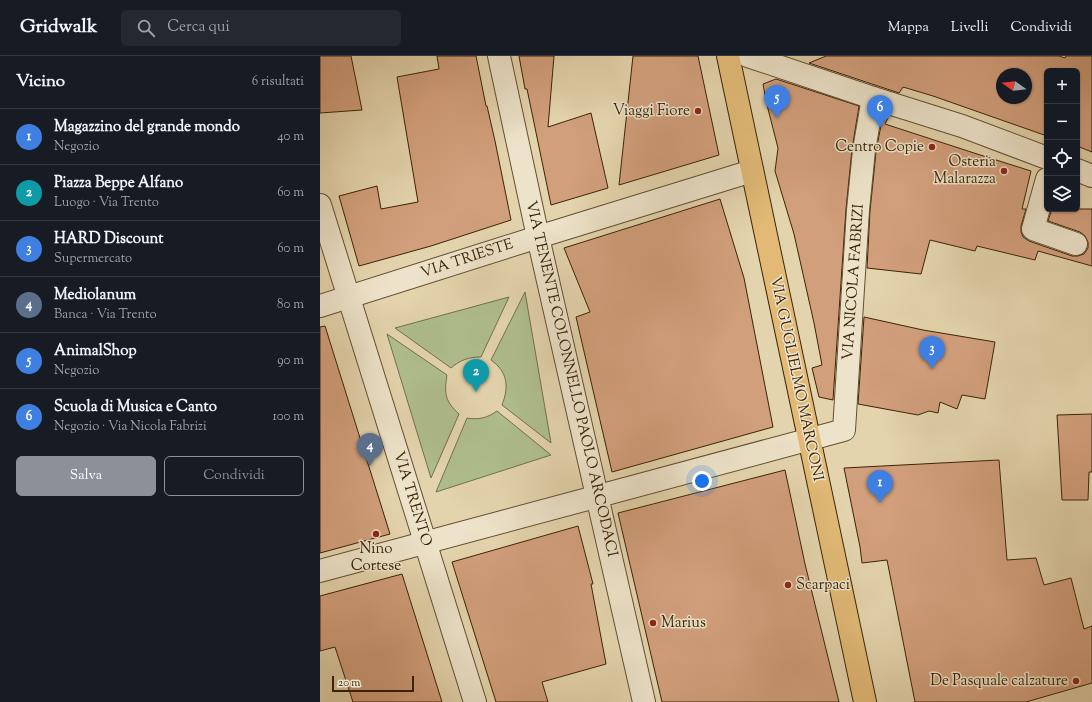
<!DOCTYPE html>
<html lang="it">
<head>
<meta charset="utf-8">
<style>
	:root { --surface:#171b24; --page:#242831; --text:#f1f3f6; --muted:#9ea1a6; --line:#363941; --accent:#8c9099 }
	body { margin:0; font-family:"Sorts Mill Goudy",serif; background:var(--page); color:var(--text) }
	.controls { position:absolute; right:12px; top:12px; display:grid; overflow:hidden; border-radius:6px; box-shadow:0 1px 3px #0004 }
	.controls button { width:36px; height:36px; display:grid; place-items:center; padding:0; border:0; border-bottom:1px solid var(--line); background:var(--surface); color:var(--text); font:20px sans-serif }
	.compass { position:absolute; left:676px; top:12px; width:36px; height:36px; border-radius:50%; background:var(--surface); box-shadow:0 1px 3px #0004; rotate:284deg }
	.scale { position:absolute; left:12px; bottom:10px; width:82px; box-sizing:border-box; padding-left:4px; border:2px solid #3a2306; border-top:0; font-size:11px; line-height:14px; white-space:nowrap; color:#3a2306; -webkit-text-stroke:3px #ede3ca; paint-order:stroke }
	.you { position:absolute; left:382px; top:425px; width:14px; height:14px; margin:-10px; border:3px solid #fff; border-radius:50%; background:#1a73e8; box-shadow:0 0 0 6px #1a73e833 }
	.badge { display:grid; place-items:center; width:26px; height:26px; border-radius:50%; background:var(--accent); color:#fff; font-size:13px; font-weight:700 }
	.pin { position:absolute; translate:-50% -33px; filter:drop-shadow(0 1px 2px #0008) }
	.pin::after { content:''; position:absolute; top:21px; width:14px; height:12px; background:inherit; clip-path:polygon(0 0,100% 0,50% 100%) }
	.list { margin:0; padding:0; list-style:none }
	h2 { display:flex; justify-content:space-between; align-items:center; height:52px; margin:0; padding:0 16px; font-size:17px }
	h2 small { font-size:13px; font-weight:400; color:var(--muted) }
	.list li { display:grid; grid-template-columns:26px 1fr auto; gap:12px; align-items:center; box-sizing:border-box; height:56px; padding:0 16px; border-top:1px solid var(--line) }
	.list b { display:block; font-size:15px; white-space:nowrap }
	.list p { margin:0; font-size:13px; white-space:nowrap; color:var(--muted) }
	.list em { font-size:13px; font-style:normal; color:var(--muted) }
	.actions { display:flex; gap:8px; padding:12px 16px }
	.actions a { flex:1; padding:9px 0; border:1px solid var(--accent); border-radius:6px; text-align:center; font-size:14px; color:var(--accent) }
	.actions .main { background:var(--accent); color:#fff }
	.icon { flex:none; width:22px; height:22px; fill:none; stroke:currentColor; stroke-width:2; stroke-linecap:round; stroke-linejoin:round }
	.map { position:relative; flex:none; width:772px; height:646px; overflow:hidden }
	header { display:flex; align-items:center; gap:24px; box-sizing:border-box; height:56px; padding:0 20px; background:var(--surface); border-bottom:1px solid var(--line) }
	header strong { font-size:19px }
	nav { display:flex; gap:22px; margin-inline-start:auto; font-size:14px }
	.search { width:280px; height:36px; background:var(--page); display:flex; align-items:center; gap:10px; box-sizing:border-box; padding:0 14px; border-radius:6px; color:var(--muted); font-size:15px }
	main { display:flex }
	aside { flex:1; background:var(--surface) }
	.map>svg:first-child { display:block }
	.green { fill:#afbe8e; stroke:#74704a }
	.building { fill:#d29f7c; stroke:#3a2306; fill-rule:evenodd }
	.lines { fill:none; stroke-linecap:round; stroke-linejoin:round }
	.minor-casing { stroke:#644f30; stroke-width:24 }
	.major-casing { stroke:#3a2306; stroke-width:24 }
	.minor { stroke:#ede3ca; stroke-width:22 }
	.major { stroke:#e2ba76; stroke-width:22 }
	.poi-dot { fill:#8f2418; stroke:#ede3ca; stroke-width:1.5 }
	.labels { text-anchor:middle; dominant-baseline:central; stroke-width:3; stroke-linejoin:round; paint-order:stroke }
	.poi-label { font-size:15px; fill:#3a2306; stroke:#ede3ca; text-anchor:end }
	.street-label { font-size:15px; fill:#3a2306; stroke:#ede3ca }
</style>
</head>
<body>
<header>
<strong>Gridwalk</strong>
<div class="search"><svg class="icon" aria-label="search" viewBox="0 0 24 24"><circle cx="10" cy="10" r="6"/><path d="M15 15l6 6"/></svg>Cerca qui</div>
<nav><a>Mappa</a><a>Livelli</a><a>Condividi</a></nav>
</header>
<main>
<aside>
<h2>Vicino<small>6 risultati</small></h2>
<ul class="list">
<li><span class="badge" style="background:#3f7fe0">1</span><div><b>Magazzino del grande mondo</b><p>Negozio</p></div><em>40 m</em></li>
<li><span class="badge" style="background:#0f9aa8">2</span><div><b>Piazza Beppe Alfano</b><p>Luogo · Via Trento</p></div><em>60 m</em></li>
<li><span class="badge" style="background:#3f7fe0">3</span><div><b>HARD Discount</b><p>Supermercato</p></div><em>60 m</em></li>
<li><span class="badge" style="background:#5c6f8a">4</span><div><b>Mediolanum</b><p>Banca · Via Trento</p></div><em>80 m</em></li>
<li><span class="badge" style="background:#3f7fe0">5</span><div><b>AnimalShop</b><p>Negozio</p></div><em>90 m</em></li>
<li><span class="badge" style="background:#3f7fe0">6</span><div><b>Scuola di Musica e Canto</b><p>Negozio · Via Nicola Fabrizi</p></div><em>100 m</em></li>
</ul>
<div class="actions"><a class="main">Salva</a><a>Condividi</a></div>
</aside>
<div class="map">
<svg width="772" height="646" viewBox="0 0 772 646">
	<rect width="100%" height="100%" fill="#e4d4ad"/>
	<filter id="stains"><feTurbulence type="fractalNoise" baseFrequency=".005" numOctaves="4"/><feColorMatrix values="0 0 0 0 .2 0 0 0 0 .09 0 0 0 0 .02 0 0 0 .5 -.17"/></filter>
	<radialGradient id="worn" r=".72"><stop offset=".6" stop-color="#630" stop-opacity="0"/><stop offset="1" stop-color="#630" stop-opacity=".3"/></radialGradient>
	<!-- green -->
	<g class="green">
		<path d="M205,236L231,387L182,349C189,331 188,316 171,304Z"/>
		<path d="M189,241L161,301C149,301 140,304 131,312L75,272Z"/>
		<path d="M67,278L127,319C124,338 125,345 139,358L111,422Z"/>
		<path d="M177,355L231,399L116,436L147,362C159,364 167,362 177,355Z"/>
	</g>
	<!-- building -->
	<g class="building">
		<polygon points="0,0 31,0 42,54 0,57"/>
		<polygon points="117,0 156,0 166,50 167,50 175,85 191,164 111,190 39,210 19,140 57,130 61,153 98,146 77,21 119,13"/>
		<polygon points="199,0 234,0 228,71 271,57 288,132 231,149 207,33 205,33"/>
		<polygon points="313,0 378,0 399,99 299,129"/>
		<path d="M506,0H739L745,2L746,0H772V96L757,90V15H727V80L613,40L583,31L579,37L489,7ZM682,18H706V42H682Z"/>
		<polygon points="456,23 539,50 532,93 526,153 513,344 499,341 492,312 502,309 494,267 474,178 455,115 458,92 446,45 443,28"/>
		<polygon points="563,58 569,60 565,68 654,97 711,115 702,153 706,153 701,170 701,176 703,181 709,185 752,200 758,200 764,198 768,192 768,186 765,180 760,176 728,165 732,153 772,153 772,210 718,195 715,204 657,190 655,195 610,184 601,218 547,212 550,155 556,96"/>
		<polygon points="400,143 424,222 453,371 292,416 256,261 270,256 244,192"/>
		<polygon points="544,261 603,274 675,286 665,343 642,339 637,353 620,346 618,357 609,355 598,359 538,348"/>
		<polygon points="5,270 70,478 0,497 0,271"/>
		<polygon points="772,358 772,416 769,416 768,444 742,444 737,359"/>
		<polygon points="679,404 687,504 716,502 724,529 751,522 764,573 772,570 772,627 706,646 595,646 567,504 542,507 540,491 524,412"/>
		<polygon points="465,414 485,508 519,646 342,646 298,457"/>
		<polygon points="258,470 273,528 271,528 286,608 222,626 228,646 176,646 132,506"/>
		<polygon points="82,518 122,646 33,646 15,591 0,595 0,540"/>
	</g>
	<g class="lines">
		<!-- minor casing -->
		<g class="minor-casing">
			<g id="minor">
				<polyline points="179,0 218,181 324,646"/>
				<polyline points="428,0 553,42 642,70 727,102"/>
				<polyline points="757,114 772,120"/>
				<polyline points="727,123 713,173 756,188"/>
				<polyline points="0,149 155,646"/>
				<polyline points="0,250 218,181 432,115"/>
				<polyline points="0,515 524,374 538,154 544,94 553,42"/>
			</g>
		</g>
		<!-- major casing -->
		<g class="major-casing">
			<polyline id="major" points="408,0 545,646"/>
		</g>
		<!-- minor -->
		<use href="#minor" class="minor"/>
		<!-- major -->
		<use href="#major" class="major"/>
	</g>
	<!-- markers -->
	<g class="poi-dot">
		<circle cx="378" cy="55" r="4"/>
		<circle cx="612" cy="91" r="4"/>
		<circle cx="684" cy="115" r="4"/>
		<circle cx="56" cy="478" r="4"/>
		<circle cx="468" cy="529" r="4"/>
		<circle cx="333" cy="567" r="4"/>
		<circle cx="756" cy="625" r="4"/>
	</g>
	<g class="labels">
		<!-- poi labels -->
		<g class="poi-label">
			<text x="370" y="55">Viaggi Fiore</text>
			<text x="604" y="91">Centro Copie</text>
			<text x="676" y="106">Osteria<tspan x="676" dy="17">Malarazza</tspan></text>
			<text x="56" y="493" text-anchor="middle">Nino<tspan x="56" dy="17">Cortese</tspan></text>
			<text x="476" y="529" text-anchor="start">Scarpaci</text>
			<text x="341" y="567" text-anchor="start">Marius</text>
			<text x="748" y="625">De Pasquale calzature</text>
		</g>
		<!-- street labels -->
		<g class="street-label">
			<text transform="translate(147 203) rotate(-18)">VIA TRIESTE</text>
			<text transform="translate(534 226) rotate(-86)">VIA NICOLA FABRIZI</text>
			<text transform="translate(251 323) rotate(77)">VIA TENENTE COLONNELLO PAOLO ARCODACI</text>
			<text transform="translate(476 323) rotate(78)">VIA GUGLIELMO MARCONI</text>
			<text transform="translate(92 443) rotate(73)">VIA TRENTO</text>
		</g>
	</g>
	<rect width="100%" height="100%" filter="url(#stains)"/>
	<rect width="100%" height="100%" fill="url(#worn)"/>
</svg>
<div class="controls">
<button>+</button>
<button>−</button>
<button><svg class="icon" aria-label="locate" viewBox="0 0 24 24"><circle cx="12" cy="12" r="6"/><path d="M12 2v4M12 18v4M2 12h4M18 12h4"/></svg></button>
<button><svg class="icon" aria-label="layers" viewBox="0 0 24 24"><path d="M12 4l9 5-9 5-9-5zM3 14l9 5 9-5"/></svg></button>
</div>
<svg class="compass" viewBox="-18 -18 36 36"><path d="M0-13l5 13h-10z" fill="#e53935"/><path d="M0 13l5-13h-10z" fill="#9ea1a6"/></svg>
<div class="scale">20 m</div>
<div class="you"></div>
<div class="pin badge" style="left:560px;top:447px;background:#3f7fe0">1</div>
<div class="pin badge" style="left:156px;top:336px;background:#0f9aa8">2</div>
<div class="pin badge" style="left:612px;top:313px;background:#3f7fe0">3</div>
<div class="pin badge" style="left:50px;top:410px;background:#5c6f8a">4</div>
<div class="pin badge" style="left:457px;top:62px;background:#3f7fe0">5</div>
<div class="pin badge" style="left:560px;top:72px;background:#3f7fe0">6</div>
</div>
</main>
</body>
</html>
